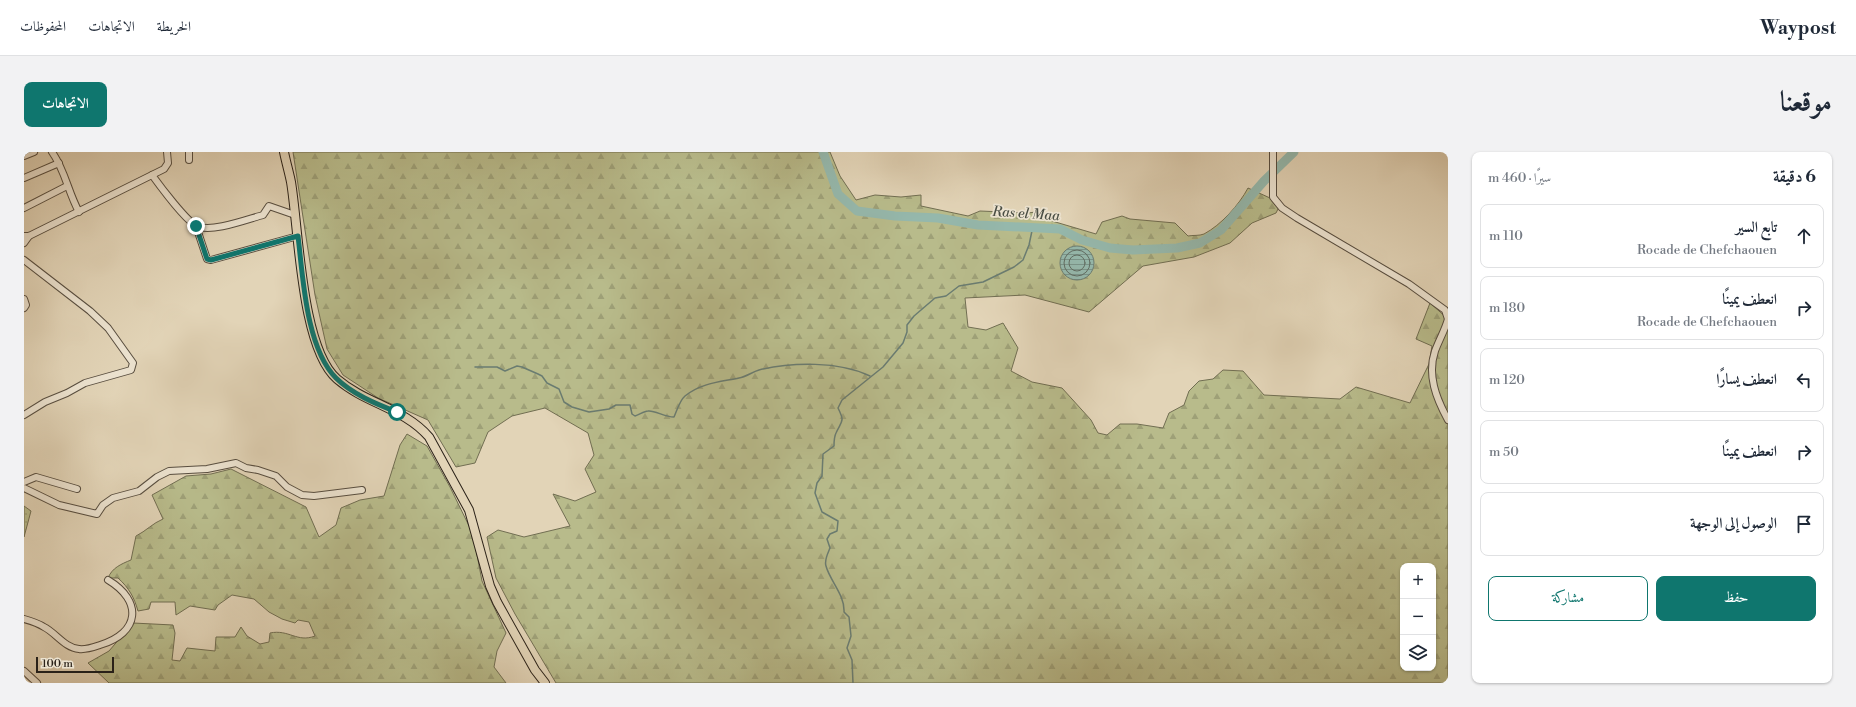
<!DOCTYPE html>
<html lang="ar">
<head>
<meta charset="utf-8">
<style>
	:root { --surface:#fff; --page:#f2f2f3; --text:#1f2937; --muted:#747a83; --line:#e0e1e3; --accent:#0f766e }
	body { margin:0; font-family:"Libre Bodoni",Amiri,serif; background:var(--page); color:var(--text); direction:rtl }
	.controls { position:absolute; right:12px; bottom:12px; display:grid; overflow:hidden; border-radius:8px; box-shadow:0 1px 3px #0004 }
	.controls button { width:36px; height:36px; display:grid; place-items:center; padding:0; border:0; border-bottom:1px solid var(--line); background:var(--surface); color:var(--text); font:20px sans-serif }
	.scale { position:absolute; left:12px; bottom:10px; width:78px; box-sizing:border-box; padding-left:4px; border:2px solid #2a2118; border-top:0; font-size:11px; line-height:14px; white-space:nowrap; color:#2a2118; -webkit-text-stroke:3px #ece3d0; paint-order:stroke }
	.stop { position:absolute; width:12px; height:12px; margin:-9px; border:3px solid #0f766e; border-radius:50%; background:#fff }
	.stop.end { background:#0f766e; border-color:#fff; box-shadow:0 1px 4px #0008 }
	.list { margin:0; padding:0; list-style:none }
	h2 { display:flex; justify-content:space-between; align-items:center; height:52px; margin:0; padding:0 16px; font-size:17px }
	h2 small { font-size:13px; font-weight:400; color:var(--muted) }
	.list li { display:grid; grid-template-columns:26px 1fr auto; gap:12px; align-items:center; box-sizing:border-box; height:64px; margin:0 8px 8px; padding:0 8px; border:1px solid var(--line); border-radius:8px }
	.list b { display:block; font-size:15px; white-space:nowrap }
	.list p { margin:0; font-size:13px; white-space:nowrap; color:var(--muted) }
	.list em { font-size:13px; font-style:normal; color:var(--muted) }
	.actions { display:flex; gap:8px; padding:12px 16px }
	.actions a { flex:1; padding:9px 0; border:1px solid var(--accent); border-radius:8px; text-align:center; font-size:14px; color:var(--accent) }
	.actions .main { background:var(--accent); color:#fff }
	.icon { flex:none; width:22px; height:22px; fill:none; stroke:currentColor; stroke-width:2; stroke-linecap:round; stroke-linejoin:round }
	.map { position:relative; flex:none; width:1424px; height:531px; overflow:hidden; direction:ltr; border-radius:8px }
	header { display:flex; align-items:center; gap:24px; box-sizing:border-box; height:56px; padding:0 20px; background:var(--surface); border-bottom:1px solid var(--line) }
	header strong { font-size:19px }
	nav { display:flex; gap:22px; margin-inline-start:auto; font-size:14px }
	.intro { display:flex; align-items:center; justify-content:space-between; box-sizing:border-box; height:96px; padding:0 24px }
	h1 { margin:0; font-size:28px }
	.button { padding:10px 18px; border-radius:8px; background:var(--accent); color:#fff; font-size:14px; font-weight:700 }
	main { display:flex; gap:24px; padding:0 24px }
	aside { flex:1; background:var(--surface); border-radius:8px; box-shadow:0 1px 3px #0004 }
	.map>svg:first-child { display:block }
	.grass { fill:url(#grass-dots); stroke:#716e52 }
	.forest { fill:url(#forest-firs); stroke:#716e52; fill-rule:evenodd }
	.water { fill:url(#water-rules); stroke:#6a7c71 }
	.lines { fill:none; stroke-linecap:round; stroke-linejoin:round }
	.shore { stroke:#606c62; stroke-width:1 }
	.stream { stroke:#6a7c71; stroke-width:1.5 }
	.river { stroke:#95b8ac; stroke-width:9 }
	.minor-casing { stroke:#584e40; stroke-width:8 }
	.major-casing { stroke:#2a2118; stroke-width:10 }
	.minor { stroke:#ece3d0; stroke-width:6 }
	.major { stroke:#e2d4b7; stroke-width:8 }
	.route { stroke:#0f766e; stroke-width:5 }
	.labels { text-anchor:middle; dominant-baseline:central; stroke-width:3.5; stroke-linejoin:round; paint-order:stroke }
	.water-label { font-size:14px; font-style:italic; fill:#4a4e44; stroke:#ece3d0 }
</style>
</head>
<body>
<header>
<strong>Waypost</strong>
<nav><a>الخريطة</a><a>الاتجاهات</a><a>المحفوظات</a></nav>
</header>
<div class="intro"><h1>موقعنا</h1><a class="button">الاتجاهات</a></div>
<main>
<aside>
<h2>6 دقيقة<small>سيرًا · 460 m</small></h2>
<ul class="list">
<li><svg class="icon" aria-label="ahead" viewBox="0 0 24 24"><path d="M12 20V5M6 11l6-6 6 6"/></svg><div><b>تابع السير</b><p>Rocade de Chefchaouen</p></div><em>110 m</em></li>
<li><svg class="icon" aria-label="right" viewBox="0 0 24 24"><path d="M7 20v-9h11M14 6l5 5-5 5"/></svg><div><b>انعطف يمينًا</b><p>Rocade de Chefchaouen</p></div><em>180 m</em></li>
<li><svg class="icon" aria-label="left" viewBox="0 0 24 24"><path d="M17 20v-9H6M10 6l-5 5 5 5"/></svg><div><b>انعطف يسارًا</b></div><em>120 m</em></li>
<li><svg class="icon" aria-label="right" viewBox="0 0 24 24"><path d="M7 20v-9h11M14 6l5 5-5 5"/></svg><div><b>انعطف يمينًا</b></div><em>50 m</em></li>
<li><svg class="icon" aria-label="arrive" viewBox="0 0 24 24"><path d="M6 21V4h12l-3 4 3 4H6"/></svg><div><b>الوصول إلى الوجهة</b></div></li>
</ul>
<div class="actions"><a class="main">حفظ</a><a>مشاركة</a></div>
</aside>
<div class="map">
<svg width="1424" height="531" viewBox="0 0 1424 531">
	<defs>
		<pattern id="grass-dots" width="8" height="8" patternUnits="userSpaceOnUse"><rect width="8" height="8" fill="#b8bb8b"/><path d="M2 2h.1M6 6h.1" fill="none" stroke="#9ea077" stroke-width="1.8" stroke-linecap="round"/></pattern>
		<pattern id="forest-firs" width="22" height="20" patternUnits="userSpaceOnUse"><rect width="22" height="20" fill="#b8bb8b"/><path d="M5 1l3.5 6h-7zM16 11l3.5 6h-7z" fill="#9ea077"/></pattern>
		<pattern id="water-rules" width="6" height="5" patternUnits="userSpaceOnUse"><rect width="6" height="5" fill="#95b8ac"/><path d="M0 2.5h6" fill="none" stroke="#7a958b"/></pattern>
	</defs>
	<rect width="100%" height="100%" fill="#e2d4b7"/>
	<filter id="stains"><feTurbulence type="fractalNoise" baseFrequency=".005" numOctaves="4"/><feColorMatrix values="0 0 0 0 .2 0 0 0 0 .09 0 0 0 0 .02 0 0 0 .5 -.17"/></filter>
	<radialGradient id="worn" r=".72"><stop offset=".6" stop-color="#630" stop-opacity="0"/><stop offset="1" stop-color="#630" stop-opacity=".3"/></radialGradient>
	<!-- grass -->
	<polygon class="grass" points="0,354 7,359 0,385"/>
	<!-- forest -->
	<g class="forest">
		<path d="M269,0H806L816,24L832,48L851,43L877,45L897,43V54L944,64L956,59L1004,61L1019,59L1028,69L1072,82L1078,70L1098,64L1106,67L1151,71L1164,84C1169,83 1175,84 1180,82C1197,73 1215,53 1224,36L1257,51L1252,61L1228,71L1206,91L1170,105L1119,114L1065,160L1001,143L941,146L944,175L962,178L979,171L994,196L987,219L1008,230L1038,236L1067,268L1074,281L1083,283L1096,272H1113L1139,276L1145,261L1160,253L1165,239L1175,229L1189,227L1199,218L1219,219L1240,243L1316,247L1332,235L1386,251L1405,212L1408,194L1392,187L1406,151L1424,167V531H532L491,462L472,426L463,385L474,378L500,385L546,374L529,342L551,349L572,340L561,317L570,303L564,281L521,256L488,264L464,280L451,311L432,315L404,268L354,246L319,223L303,197L291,143ZM1379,414H1409V516H1379Z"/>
		<path d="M383,282L403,294L426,335L449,382L458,429L482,481L473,499L470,515L482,531H85L64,511L85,499L109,471L149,473L151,481L148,508L156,509L163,496L191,499L192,485H211L217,475L223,484L236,492L245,490L246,481C265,477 273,491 291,484L285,470L274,468L271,471L258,467L245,460L230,447L208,443L194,453L191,458L166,454L152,463L151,450H127L125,457L114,459C110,445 105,436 94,426H84C88,416 97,412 107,408L112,384C122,379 129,371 139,367L128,343L162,324L187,322L207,317L282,355L295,385L312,373L317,356L336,348L360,344L376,293Z"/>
	</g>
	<!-- water -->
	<circle class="water" cx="1053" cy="111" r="17"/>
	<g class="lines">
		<!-- shore -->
		<g class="shore">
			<circle cx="1053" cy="111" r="13"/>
			<circle cx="1053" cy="111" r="8"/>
		</g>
		<!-- stream -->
		<g class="stream">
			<path d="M451,215H473L481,219L493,214L498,215L514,222L518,224L523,231L535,237L540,250L548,255L565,260L585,257L592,253H606L608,262L611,264C615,263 620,259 624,259C631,258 640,265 650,265C653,258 656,248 661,244C677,231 696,230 715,226C722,225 728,220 735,218C768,210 815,209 846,224"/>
			<path d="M829,531L828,508L823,496L827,484L825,465L820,460C821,443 806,429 802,414C800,408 804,401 806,396L803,387L806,382L813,379L814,369L798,360L791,341L793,331L798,324L799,302L810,294C810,290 810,285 812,281C818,268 821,270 814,256L818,248L859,215L879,191L883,180V173L890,164L911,146L922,144L935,134L959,130L990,115L999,108L1005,93L1009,74"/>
		</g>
		<!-- river -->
		<polyline class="river" points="799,0 814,42 833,59 871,64 914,66 954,73 1036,77 1058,88 1086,96 1109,98 1153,96 1176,91 1197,78 1240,29 1270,0"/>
		<!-- minor casing -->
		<g class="minor-casing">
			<g id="minor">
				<path d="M28,0C41,18 44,40 55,60"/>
				<polyline points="165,0 165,8"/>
				<polyline points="1249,0 1249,45 1258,56 1273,66 1385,132 1421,158 1424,167"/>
				<polyline points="0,4 10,0"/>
				<path d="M128,23C136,34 163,70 173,74C187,81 224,67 239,63L245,54L271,63"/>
				<polyline points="0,26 35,11"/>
				<polyline points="0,56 43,34"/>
				<polyline points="172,74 183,107 187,108 274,84"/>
				<polyline points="0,84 5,84 140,17 144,11 143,0"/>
				<polyline points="0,91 5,84"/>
				<polyline points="0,108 66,159 84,176 109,211 107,218 61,231 43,241 21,250 0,263"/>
				<polyline points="0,147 2,153 0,156"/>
				<path d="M1424,167C1421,178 1415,188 1411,199C1403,223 1412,246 1424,268"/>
				<polyline points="0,330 12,325 53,337"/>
				<polyline points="0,336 35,353 73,362 79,353 89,346 115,339 133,325 145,319 183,317 212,311 222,316 234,318 252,324 263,335 278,343 290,344 338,338"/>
				<path d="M0,467C7,469 14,471 20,475C32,481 41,496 55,497C62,498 70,495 76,493C116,481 119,449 84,428"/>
				<polyline points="0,519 13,531"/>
			</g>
		</g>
		<!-- major casing -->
		<g class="major-casing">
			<path id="major" d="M260,0C262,10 265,20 267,30C275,78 277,196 313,227C342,252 380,256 405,285L445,358L466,434L473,450L511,518L521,531"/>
		</g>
		<!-- minor -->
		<use href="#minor" class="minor"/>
		<!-- major -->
		<use href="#major" class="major"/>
	</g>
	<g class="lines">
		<!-- route -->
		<path class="route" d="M172,74L183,107L187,108L274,84C279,125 282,196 312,226C328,242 352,252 373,260"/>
	</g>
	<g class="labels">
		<!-- water labels -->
		<g class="water-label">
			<text transform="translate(1002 62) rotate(4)">Ras el Maa</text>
		</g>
	</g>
	<rect width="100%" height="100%" filter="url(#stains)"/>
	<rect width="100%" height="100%" fill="url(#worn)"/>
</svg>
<div class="controls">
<button>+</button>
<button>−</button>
<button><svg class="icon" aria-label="layers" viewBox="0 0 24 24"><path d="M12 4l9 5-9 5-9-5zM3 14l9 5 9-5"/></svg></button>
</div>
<div class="scale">100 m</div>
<div class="stop" style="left:373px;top:260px"></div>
<div class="stop end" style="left:172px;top:74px"></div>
</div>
</main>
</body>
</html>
